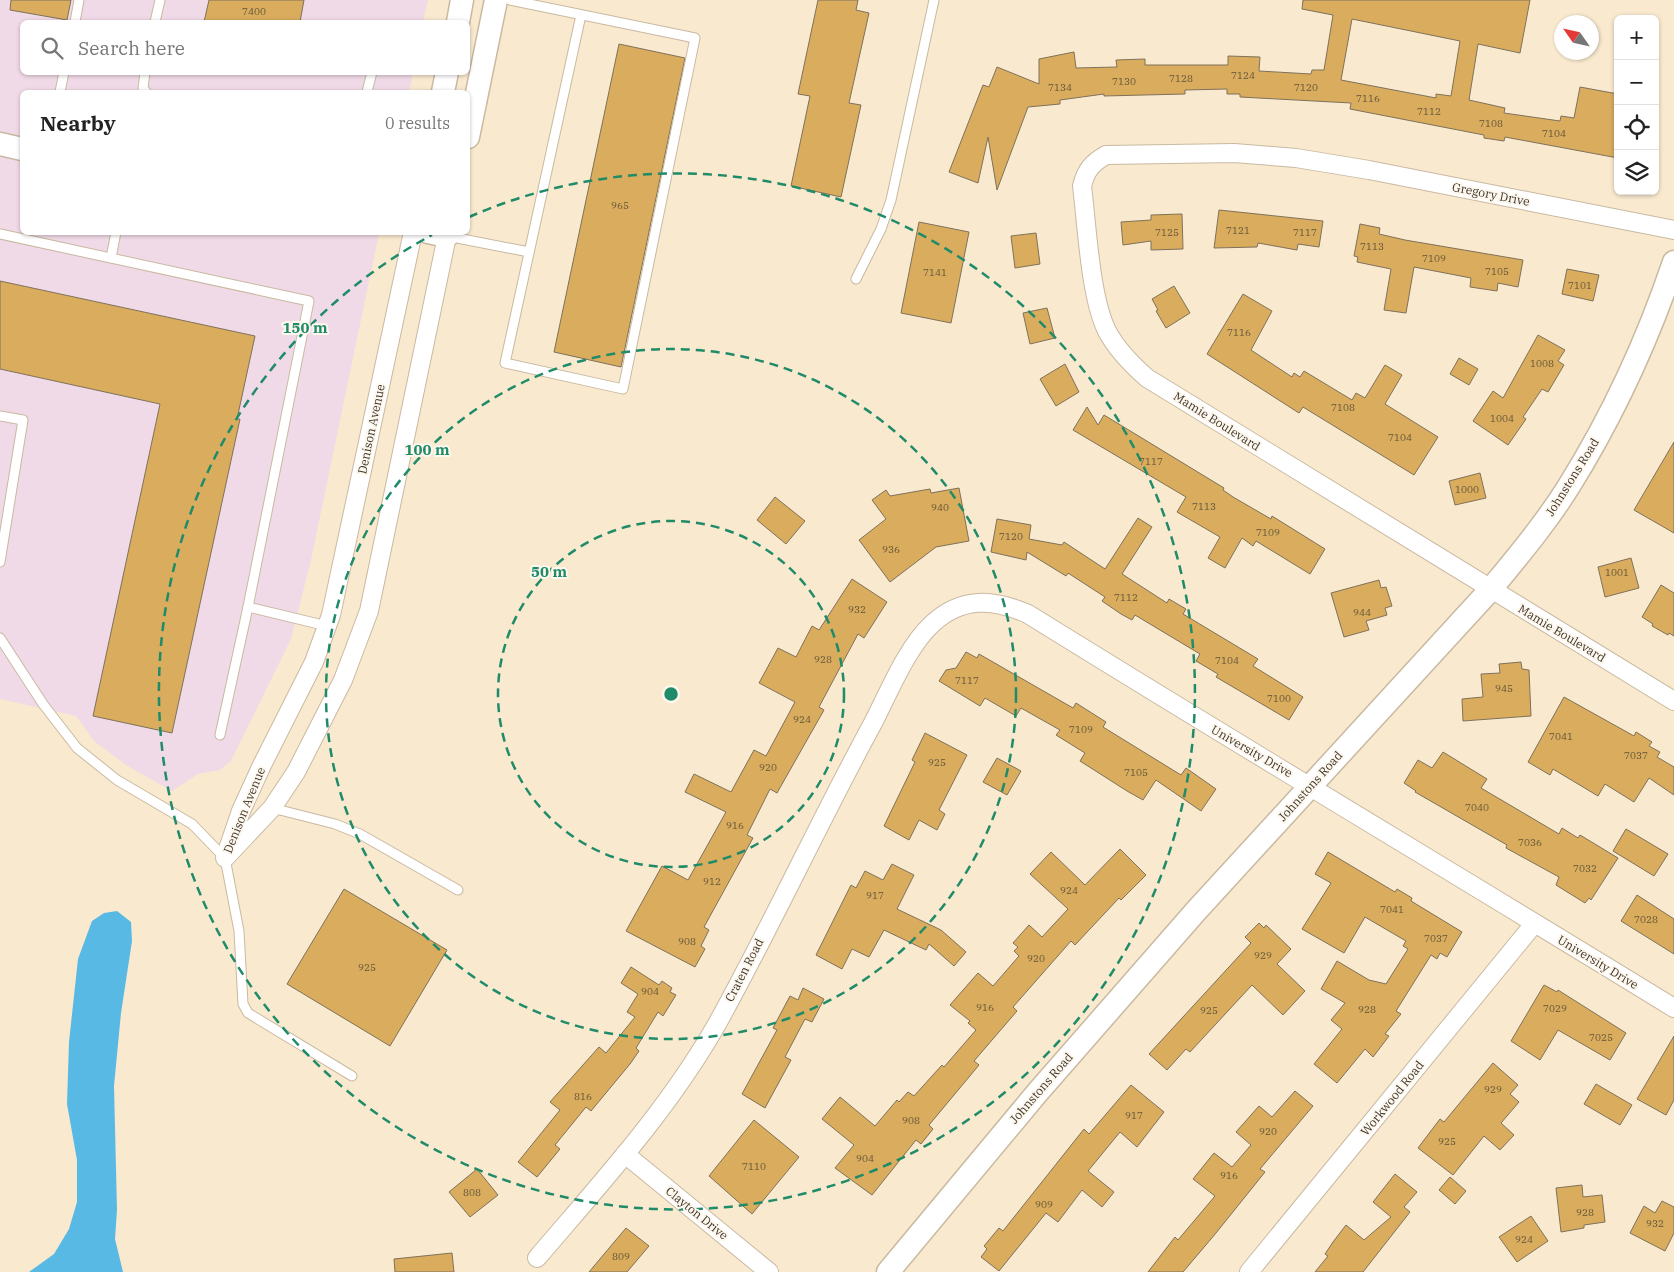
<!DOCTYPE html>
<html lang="en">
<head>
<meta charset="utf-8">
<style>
	:root { --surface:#fff; --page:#f2f2f2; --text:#222; --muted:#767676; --line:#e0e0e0 }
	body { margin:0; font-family:"IBM Plex Serif",serif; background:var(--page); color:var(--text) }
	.controls { position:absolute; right:15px; top:15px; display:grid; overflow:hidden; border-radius:8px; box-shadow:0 1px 4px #0004 }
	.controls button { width:45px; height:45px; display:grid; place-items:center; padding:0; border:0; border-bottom:1px solid var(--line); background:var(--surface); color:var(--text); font:25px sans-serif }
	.compass { position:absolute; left:1554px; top:15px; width:45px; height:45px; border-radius:50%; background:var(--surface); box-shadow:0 1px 4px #0004; rotate:304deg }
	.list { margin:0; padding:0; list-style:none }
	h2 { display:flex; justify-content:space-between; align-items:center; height:65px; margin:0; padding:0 20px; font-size:21px }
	h2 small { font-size:16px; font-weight:400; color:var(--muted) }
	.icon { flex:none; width:28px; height:28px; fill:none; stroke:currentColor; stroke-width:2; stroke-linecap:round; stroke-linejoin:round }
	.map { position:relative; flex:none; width:1674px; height:1272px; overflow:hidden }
	.search { position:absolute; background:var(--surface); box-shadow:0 1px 4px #0004; left:20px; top:20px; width:450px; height:55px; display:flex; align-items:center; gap:12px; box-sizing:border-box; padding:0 18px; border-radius:8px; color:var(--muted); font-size:19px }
	.panel { position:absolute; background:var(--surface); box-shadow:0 1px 4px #0004; left:20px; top:90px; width:450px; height:145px; border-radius:8px }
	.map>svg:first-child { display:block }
	.commercial { fill:#f0dae7 }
	.water { fill:#59b9e5 }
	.building { fill:#d9ac5e; stroke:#7f715a; fill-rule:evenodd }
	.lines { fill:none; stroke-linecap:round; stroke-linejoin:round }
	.service-casing { stroke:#c9b9a1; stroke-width:11 }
	.minor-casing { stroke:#c9b9a1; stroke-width:20 }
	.tertiary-casing { stroke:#c9b9a1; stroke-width:25 }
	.service { stroke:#fff; stroke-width:9 }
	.minor { stroke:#fff; stroke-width:18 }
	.tertiary { stroke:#fff; stroke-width:22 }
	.ring { fill:none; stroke:#1f8b69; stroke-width:2.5; stroke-dasharray:9 6 }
	.labels { text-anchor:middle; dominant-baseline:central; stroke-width:4; stroke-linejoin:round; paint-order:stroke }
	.number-label { font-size:10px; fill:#635438 }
	.street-label { font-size:12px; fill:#3c362c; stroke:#fef7ed }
	.centre { fill:#1f8b69; stroke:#fef7ed; stroke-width:2.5 }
	.ring-label { font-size:15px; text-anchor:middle; font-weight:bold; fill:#1f8b69; stroke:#fef7ed; stroke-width:4; stroke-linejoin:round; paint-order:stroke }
</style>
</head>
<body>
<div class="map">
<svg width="1674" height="1272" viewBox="0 0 1674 1272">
	<rect width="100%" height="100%" fill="#f9e9cf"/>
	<!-- commercial -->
	<polygon class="commercial" points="0,0 428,0 423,22 22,22 22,72 413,73 409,92 22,92 22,232 379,233 311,560 291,639 231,761 220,770 198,774 172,791 126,765 94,741 76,716 0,699"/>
	<!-- water -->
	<polygon class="water" points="117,911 131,922 132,941 121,1013 114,1086 117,1210 115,1239 123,1272 29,1272 54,1254 69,1229 77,1202 77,1160 67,1104 69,1042 78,959 92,921 104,913"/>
	<!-- building -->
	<g class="building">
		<polygon points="11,0 71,0 67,20 10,10"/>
		<polygon points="209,0 304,0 300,22 204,22"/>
		<polygon points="818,0 858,0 856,10 869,13 849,103 861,105 841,197 791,186 810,96 798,94"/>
		<path d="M1303,0H1530L1520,53L1478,44L1469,100L1505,108L1504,113L1560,121L1561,116L1574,118L1580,87L1618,94V158L1505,137L1504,141L1484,138V135L1350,109L1351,103L1240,97V94H1227V89L1185,90V94L1104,96V94L1060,100V104L1028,107L997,190L988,137L978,183L949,172L983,85L989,87L997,67L1039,84V59L1074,52L1076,68L1117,67L1116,60L1145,59V65H1228V56L1260,57L1259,71L1311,74L1312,70H1324L1333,15L1302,9ZM1352,19L1460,41L1451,96L1436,94V98L1341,80Z"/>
		<polygon points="619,44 685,58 621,367 554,352"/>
		<polygon points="1219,210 1323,221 1319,247 1298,244 1297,250 1258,243 1257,247 1214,248"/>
		<polygon points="1182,214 1183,249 1151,250 1151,241 1123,245 1121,222 1151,220 1151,215"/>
		<polygon points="919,222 969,232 951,323 901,313"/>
		<polygon points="1360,224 1380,228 1379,234 1405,240 1523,260 1518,287 1498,283 1497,291 1470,287 1471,278 1414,267 1406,313 1384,310 1391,269 1357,262 1358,257 1354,256"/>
		<polygon points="1036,233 1040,264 1015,268 1011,236"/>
		<polygon points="1567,269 1599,275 1593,301 1562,294"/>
		<polygon points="0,281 255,336 237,419 240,419 172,733 93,716 160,404 0,369"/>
		<polygon points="1174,286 1190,313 1166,328 1156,311 1158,310 1152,299"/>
		<polygon points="1243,294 1272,311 1251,350 1292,377 1294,373 1300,377 1304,371 1352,400 1356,393 1365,398 1385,365 1402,375 1385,404 1438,437 1414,475 1303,407 1299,413 1207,354"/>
		<polygon points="1047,308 1055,338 1030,344 1023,313"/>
		<polygon points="1538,335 1565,350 1558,361 1564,365 1548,392 1542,389 1523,417 1526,419 1508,445 1473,421 1493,391 1503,398"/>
		<polygon points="1459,358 1478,369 1469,385 1450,374"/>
		<polygon points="1065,364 1079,392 1056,406 1040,379"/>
		<polygon points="1087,407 1098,425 1104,415 1224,488 1223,490 1233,497 1271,519 1272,516 1325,549 1310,574 1256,541 1253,546 1242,538 1225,568 1208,558 1220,537 1177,512 1186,497 1073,430"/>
		<polygon points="1674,442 1674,533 1634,510"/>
		<polygon points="1480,473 1486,498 1455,505 1449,481"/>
		<polygon points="959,488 969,541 936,547 890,582 859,540 886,519 872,500 886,490 890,496 930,489 931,493"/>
		<polygon points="775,497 805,521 786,544 757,520"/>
		<polygon points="1138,518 1152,527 1122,574 1167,603 1169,599 1186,609 1183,614 1258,659 1253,666 1303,697 1289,720 1216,677 1218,674 1196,661 1200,654 1135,615 1132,620 1121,614 1102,601 1105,597 1068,573 1066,576 1027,552 1026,560 991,552 997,519 1031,525 1029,539 1062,545 1064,542 1105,569"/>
		<polygon points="1631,558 1639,588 1605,597 1598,567"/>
		<polygon points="852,579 887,602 864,638 858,634 819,707 824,710 777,793 770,789 747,835 753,838 704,927 709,930 701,946 705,949 695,967 626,931 662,866 688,880 726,812 685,792 694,774 731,792 754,750 766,756 795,702 759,683 778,648 796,657 812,626 819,630"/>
		<polygon points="1379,580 1381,588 1386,587 1392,606 1385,608 1387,615 1366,621 1369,630 1344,637 1331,593"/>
		<polygon points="1661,585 1674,593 1674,636 1669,633 1668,635 1652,626 1653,624 1642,617"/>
		<polygon points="966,652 977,658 979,654 1073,708 1076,703 1106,722 1103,727 1181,775 1186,768 1216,789 1201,811 1156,780 1143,800 1127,791 1080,761 1085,753 1056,735 1060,730 1021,708 1016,716 985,698 980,706 939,681 946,670 956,668"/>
		<polygon points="1521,662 1522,669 1529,670 1531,716 1463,721 1462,699 1483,697 1481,674 1500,673 1499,664"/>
		<polygon points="1564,697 1634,736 1636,732 1652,742 1649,746 1660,752 1657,757 1674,767 1674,795 1649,778 1634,802 1605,784 1598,796 1553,769 1550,775 1528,762"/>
		<polygon points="925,733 967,755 939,810 945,814 937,830 919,820 909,840 884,826 915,762 912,760"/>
		<polygon points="1443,752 1487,779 1481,788 1559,834 1562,828 1578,838 1580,835 1618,858 1591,900 1589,898 1585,903 1556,885 1559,877 1506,848 1507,845 1415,792 1416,791 1404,783 1418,760 1432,768"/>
		<polygon points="997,758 1021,771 1007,795 983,782"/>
		<polygon points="1626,829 1668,854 1654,876 1613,851"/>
		<polygon points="1120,849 1146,875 1121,900 1119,898 1075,945 1071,941 1013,1007 1017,1011 974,1061 979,1065 929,1125 933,1129 921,1144 916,1140 872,1195 835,1168 854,1145 822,1119 840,1097 875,1126 897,1100 899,1102 908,1092 914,1096 942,1065 944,1067 976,1030 968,1023 970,1021 950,1005 978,973 993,986 1019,956 1014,951 1018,947 1013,943 1029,925 1042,937 1068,909 1030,874 1051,852 1085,885"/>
		<polygon points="1328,852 1395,892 1397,889 1412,898 1411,901 1462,932 1447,957 1440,953 1437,959 1431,955 1396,1011 1401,1014 1385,1034 1389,1036 1373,1057 1365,1049 1337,1083 1314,1064 1342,1029 1331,1020 1345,1003 1321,989 1337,961 1369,980 1386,984 1408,949 1403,946 1406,941 1365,917 1344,953 1302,929 1331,883 1315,874"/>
		<polygon points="892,864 914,875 897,909 941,930 966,952 954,966 929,944 926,950 884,930 869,957 852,949 842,969 816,955 851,885 856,888 865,871 883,880"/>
		<polygon points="344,889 447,950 390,1046 287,984"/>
		<polygon points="1637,895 1674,919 1674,954 1621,921"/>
		<polygon points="1259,923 1264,928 1266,925 1291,949 1277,964 1305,991 1283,1015 1252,985 1190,1052 1186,1049 1167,1070 1149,1054 1251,943 1245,937"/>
		<polygon points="631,967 659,985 662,981 672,988 670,992 676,995 663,1016 658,1012 636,1048 639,1051 630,1064 591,1111 586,1107 555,1145 560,1149 537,1177 518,1162 560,1110 550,1102 599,1047 606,1053 635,1017 627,1012 638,994 621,983"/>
		<polygon points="1544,985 1557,992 1558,990 1626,1033 1610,1060 1558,1030 1540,1060 1511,1041"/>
		<polygon points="803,988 824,999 812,1022 805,1019 785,1057 791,1060 765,1108 742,1094 777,1030 773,1028 790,996 798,1000"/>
		<polygon points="1674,1036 1674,1100 1666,1115 1637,1099"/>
		<polygon points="1493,1063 1518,1085 1510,1094 1519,1102 1501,1123 1514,1135 1500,1150 1484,1136 1453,1175 1418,1148 1440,1119 1444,1122"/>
		<polygon points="1596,1084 1632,1105 1620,1125 1584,1104"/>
		<polygon points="1131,1085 1164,1112 1137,1147 1120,1132 1088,1171 1114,1192 1102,1207 1082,1190 1058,1222 1046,1213 999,1271 981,1257 987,1249 984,1246 999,1228 1003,1231 1084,1129 1089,1134"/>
		<polygon points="1295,1091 1313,1106 1260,1169 1265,1172 1216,1233 1183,1272 1148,1272 1175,1237 1178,1240 1215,1196 1193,1179 1214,1153 1232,1167 1251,1145 1236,1132 1259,1106 1272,1117"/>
		<polygon points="754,1120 799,1157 752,1214 709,1176"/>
		<polygon points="477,1169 498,1195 470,1217 449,1192"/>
		<polygon points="1395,1174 1417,1192 1404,1207 1410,1212 1363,1272 1315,1272 1328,1256 1325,1254 1333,1242 1346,1225 1364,1240 1391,1217 1373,1202"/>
		<polygon points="1450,1177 1466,1191 1455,1204 1439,1190"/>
		<polygon points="1582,1185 1583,1197 1602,1195 1605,1222 1584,1225 1584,1228 1561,1232 1556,1188"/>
		<polygon points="1662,1201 1674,1207 1674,1233 1665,1251 1630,1233 1644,1206 1655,1213"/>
		<polygon points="1531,1216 1548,1241 1517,1262 1499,1237"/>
		<polygon points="626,1228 649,1246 627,1272 589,1272"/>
		<polygon points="452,1253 454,1272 395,1272 394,1259"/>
	</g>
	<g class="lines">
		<!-- service casing -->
		<g class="service-casing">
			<g id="service">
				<polyline points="510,0 695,38 623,389 505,363 581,15"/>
				<polyline points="75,22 79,0"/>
				<polyline points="155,22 160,0"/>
				<polyline points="145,72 143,88 146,92"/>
				<polyline points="60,92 64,72"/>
				<polyline points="367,92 372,72"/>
				<polyline points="0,234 309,301 248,607 327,626"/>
				<polyline points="447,236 529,252"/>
				<polyline points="111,258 116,232"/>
				<polyline points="856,279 881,229 891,200 934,0"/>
				<polyline points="0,416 23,420 0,562"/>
				<polyline points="0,638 43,704 77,748 117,780 192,824 225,858 239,931 243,1004 248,1013 352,1076"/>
				<polyline points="220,735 248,607"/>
				<polyline points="272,808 335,824 360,834 458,890"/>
			</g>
		</g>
		<!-- minor casing -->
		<g class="minor-casing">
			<g id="minor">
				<path d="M1674,230L1369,170L1296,158L1234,153L1106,155C1092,163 1086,170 1082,186C1087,225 1090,297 1107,331C1117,350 1131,364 1147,378L1674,701"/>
				<polyline points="226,855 241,811 262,765 314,662 331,615 413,232"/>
				<polyline points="225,858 272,808 296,772 343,680 369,611 447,236"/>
				<polyline points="625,1154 769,1272"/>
				<path d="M537,1258C601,1183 668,1110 717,1024C772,925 819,822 873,723C889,692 907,647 932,624C962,596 994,599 1028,614C1242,747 1459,876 1674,1008"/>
				<polyline points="1249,1272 1534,924"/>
			</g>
		</g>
		<!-- tertiary casing -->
		<g class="tertiary-casing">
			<g id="tertiary">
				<polyline points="458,22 462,0"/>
				<polyline points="443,92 447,72"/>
				<polyline points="468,137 496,0"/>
				<polyline points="0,144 22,149"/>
				<polyline points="428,232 447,236 448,232"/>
				<path d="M888,1272L1037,1093L1196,911L1491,589C1518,556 1546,523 1569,486C1612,417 1648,339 1674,262"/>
			</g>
		</g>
		<!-- service -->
		<use href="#service" class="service"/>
		<!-- minor -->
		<use href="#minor" class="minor"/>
		<!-- tertiary -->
		<use href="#tertiary" class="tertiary"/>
	</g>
	<!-- distance rings -->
	<g class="ring">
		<circle cx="671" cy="694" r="173"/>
		<circle cx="671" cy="694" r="345"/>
		<path d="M469 217A518 518 0 1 1 432 235"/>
	</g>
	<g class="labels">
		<!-- number labels -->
		<g class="number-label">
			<text x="254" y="11">7400</text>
			<text x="1243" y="75">7124</text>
			<text x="1181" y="78">7128</text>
			<text x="1124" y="81">7130</text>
			<text x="1060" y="87">7134</text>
			<text x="1306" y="87">7120</text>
			<text x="1368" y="98">7116</text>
			<text x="1429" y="111">7112</text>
			<text x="1491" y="123">7108</text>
			<text x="1554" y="133">7104</text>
			<text x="620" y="205">965</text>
			<text x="1238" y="230">7121</text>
			<text x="1167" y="232">7125</text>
			<text x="1305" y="232">7117</text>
			<text x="1372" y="246">7113</text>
			<text x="1434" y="258">7109</text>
			<text x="1497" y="271">7105</text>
			<text x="935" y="272">7141</text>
			<text x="1580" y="285">7101</text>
			<text x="1239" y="332">7116</text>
			<text x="1542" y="363">1008</text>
			<text x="1343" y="407">7108</text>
			<text x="1502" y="418">1004</text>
			<text x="1400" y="437">7104</text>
			<text x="1151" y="461">7117</text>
			<text x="1467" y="489">1000</text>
			<text x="1204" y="506">7113</text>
			<text x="940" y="507">940</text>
			<text x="1268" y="532">7109</text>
			<text x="1011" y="536">7120</text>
			<text x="891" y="549">936</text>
			<text x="1617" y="572">1001</text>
			<text x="1126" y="597">7112</text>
			<text x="857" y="609">932</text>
			<text x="1362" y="612">944</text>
			<text x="823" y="659">928</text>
			<text x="1227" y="660">7104</text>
			<text x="967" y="680">7117</text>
			<text x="1504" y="688">945</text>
			<text x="1279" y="698">7100</text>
			<text x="802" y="719">924</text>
			<text x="1081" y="729">7109</text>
			<text x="1561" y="736">7041</text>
			<text x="1636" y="755">7037</text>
			<text x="937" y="762">925</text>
			<text x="768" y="767">920</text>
			<text x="1136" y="772">7105</text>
			<text x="1477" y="807">7040</text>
			<text x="735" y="825">916</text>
			<text x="1530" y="842">7036</text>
			<text x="1585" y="868">7032</text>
			<text x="712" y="881">912</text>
			<text x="1069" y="890">924</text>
			<text x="875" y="895">917</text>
			<text x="1392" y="909">7041</text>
			<text x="1646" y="919">7028</text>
			<text x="1436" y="938">7037</text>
			<text x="687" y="941">908</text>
			<text x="1263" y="955">929</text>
			<text x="1036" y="958">920</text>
			<text x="367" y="967">925</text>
			<text x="650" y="991">904</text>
			<text x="985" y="1007">916</text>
			<text x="1555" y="1008">7029</text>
			<text x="1367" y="1009">928</text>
			<text x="1209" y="1010">925</text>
			<text x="1601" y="1037">7025</text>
			<text x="1493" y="1089">929</text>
			<text x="583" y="1096">816</text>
			<text x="1134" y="1115">917</text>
			<text x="911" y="1120">908</text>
			<text x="1268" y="1131">920</text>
			<text x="1447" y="1141">925</text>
			<text x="865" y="1158">904</text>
			<text x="754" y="1166">7110</text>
			<text x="1229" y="1175">916</text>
			<text x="472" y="1192">808</text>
			<text x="1044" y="1204">909</text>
			<text x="1585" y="1212">928</text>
			<text x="1655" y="1223">932</text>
			<text x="1524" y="1239">924</text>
			<text x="621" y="1256">809</text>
		</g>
		<!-- street labels -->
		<g class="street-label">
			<text transform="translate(1491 194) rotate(11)">Gregory Drive</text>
			<text transform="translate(1217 421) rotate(32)">Mamie Boulevard</text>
			<text transform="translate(371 429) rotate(-78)">Denison Avenue</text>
			<text transform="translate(1572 477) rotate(-58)">Johnstons Road</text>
			<text transform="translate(1562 633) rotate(31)">Mamie Boulevard</text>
			<text transform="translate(1252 751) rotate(30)">University Drive</text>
			<text transform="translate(1310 786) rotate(-48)">Johnstons Road</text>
			<text transform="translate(244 810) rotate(-68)">Denison Avenue</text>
			<text transform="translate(1598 962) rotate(31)">University Drive</text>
			<text transform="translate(744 970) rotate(-63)">Craten Road</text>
			<text transform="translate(1041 1088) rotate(-49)">Johnstons Road</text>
			<text transform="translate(1392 1098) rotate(-51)">Workwood Road</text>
			<text transform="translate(697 1213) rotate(39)">Clayton Drive</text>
		</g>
	</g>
	<circle cx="671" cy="694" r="8" class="centre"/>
	<g class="ring-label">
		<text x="305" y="333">150 m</text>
		<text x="427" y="455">100 m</text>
		<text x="549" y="577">50 m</text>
	</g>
</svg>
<div class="controls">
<button>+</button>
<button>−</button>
<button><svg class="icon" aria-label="locate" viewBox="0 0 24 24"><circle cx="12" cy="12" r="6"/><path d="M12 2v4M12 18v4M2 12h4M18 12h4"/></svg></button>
<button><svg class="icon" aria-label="layers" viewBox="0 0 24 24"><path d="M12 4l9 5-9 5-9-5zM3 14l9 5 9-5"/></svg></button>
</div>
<svg class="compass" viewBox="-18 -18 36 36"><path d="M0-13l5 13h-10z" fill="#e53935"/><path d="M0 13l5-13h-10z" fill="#767676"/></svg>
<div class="search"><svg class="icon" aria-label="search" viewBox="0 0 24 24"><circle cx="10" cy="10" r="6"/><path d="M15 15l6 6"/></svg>Search here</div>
<section class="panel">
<h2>Nearby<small>0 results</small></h2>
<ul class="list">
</ul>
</section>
</div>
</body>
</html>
